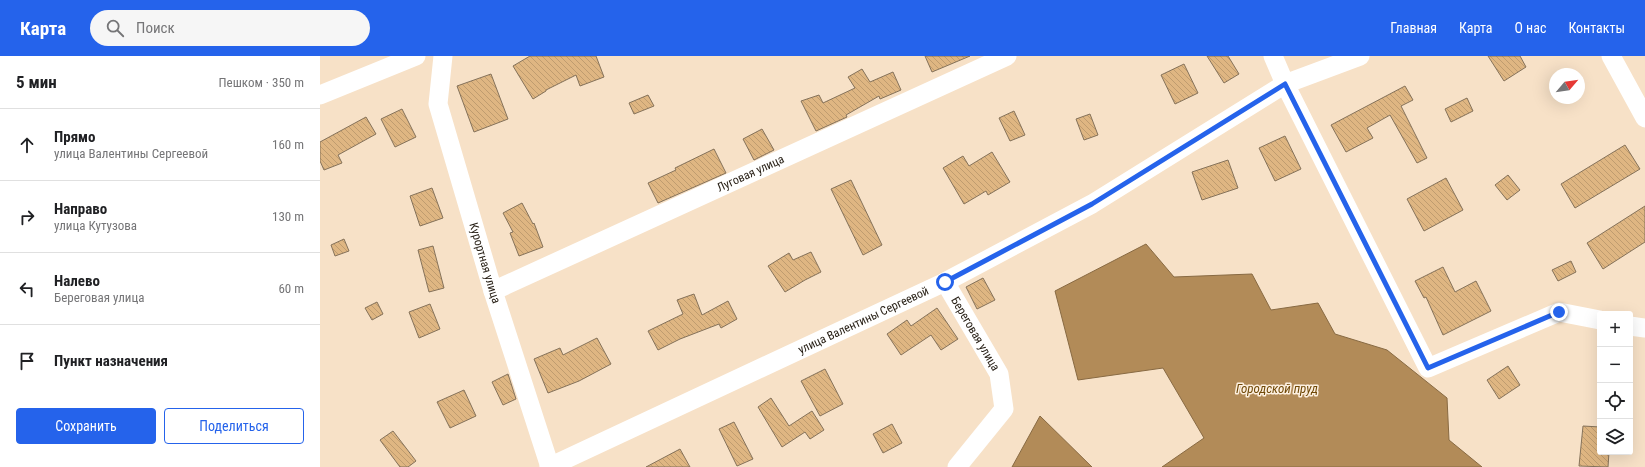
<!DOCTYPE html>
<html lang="ru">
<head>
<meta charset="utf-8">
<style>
	:root { --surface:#fff; --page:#f6f6f6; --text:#202124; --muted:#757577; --line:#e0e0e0; --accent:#2563eb }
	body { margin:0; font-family:"Roboto Condensed",sans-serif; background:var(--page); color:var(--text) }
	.controls { position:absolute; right:12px; bottom:12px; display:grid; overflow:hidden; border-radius:4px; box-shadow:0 4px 16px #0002 }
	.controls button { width:36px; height:36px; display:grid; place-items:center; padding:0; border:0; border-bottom:1px solid var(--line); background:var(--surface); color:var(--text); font:20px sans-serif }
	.compass { position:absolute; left:1229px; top:12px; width:36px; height:36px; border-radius:50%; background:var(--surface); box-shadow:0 4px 16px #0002; rotate:61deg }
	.stop { position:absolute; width:12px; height:12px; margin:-9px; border:3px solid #2563eb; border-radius:50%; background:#fff }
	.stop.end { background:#2563eb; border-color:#fff; box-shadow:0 1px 4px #0008 }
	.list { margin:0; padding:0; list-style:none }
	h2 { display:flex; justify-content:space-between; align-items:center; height:52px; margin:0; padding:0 16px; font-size:17px }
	h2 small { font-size:13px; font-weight:400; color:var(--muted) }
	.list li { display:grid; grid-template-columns:26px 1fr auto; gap:12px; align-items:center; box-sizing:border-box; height:72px; padding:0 16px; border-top:1px solid var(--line) }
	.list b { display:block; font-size:15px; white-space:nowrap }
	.list p { margin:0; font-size:13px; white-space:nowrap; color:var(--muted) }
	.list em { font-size:13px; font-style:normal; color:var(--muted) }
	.actions { display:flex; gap:8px; padding:12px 16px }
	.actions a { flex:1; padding:9px 0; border:1px solid var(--accent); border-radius:4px; text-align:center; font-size:14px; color:var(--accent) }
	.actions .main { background:var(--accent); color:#fff }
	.icon { flex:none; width:22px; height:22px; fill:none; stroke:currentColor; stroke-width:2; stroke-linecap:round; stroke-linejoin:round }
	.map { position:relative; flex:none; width:1325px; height:411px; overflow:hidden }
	header { display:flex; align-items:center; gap:24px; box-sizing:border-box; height:56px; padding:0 20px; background:var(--accent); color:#fff }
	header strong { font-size:19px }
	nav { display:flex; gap:22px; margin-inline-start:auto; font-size:14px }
	.search { width:280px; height:36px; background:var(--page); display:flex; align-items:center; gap:10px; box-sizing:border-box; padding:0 14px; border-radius:22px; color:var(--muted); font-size:15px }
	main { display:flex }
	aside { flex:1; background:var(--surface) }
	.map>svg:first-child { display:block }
	.water { fill:#b28b58; stroke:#886a43 }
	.building { fill:url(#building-back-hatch); stroke:#85725a }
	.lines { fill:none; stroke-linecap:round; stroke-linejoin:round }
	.minor { stroke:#fff; stroke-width:19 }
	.route { stroke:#2563eb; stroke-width:5 }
	.labels { text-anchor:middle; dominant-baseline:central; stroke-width:3; stroke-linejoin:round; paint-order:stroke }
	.street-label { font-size:12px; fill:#251d13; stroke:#fdf0e0 }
	.water-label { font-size:13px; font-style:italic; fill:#704907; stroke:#fdf0e0 }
</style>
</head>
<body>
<header>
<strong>Карта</strong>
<div class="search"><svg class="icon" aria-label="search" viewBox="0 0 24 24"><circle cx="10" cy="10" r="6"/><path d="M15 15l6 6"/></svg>Поиск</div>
<nav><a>Главная</a><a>Карта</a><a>О нас</a><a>Контакты</a></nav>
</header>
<main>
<aside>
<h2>5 мин<small>Пешком · 350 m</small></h2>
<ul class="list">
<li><svg class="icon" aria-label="ahead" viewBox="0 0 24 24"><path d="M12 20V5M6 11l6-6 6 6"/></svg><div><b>Прямо</b><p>улица Валентины Сергеевой</p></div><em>160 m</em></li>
<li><svg class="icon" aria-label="right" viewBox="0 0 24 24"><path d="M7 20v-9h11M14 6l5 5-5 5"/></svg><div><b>Направо</b><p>улица Кутузова</p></div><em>130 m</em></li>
<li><svg class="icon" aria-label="left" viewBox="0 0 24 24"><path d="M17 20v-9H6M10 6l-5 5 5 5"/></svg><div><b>Налево</b><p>Береговая улица</p></div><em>60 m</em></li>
<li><svg class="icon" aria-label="arrive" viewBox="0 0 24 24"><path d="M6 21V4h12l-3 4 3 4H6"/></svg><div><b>Пункт назначения</b></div></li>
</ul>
<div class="actions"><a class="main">Сохранить</a><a>Поделиться</a></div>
</aside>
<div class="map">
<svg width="1325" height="411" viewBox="0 0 1325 411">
	<defs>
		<pattern id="building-back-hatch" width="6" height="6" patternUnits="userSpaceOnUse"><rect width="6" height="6" fill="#dfb682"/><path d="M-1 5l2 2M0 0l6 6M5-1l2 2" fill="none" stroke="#bf9c6f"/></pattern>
	</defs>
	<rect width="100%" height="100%" fill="#f7e1c7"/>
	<!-- water -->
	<g class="water">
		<polygon points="826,188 854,221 932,218 951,254 998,247 1015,278 1067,294 1127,342 1129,384 1162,411 842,411 884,382 843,312 758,324 735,235"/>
		<polygon points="720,360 772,411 692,411"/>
	</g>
	<!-- building -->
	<g class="building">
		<polygon points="210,0 276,0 284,21 260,30 256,19 226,34 226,35 213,43 193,10"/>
		<polygon points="605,0 650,0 612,16"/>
		<polygon points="887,0 908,0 919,18 904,27"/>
		<polygon points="1168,0 1200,0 1206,11 1184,25"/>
		<polygon points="864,8 878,37 855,48 841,19"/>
		<polygon points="542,13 550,26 573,16 581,34 560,43 559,40 526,59 527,61 496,75 481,45 499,39 503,47 535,32 528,21"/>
		<polygon points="171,18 188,63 154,76 137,30"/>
		<polygon points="1085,30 1093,44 1081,50 1107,102 1097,107 1070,59 1047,72 1053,82 1026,96 1011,69"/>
		<polygon points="328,39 334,50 314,58 309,47"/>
		<polygon points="1147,42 1153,55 1131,66 1125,53"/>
		<polygon points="82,53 96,81 75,91 61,63"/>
		<polygon points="694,55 705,79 690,85 679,62"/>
		<polygon points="770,58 778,79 764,84 756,63"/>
		<polygon points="46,61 56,78 18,99 22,107 4,114 0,105 0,86"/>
		<polygon points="442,73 454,94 434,104 423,83"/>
		<polygon points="965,80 981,113 955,125 939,92"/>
		<polygon points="1305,89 1320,113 1255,152 1241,128"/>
		<polygon points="394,93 406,117 338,147 328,127 356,114 355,112"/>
		<polygon points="672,96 690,126 668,139 666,135 644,148 623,112 643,100 649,110"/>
		<polygon points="908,104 918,132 882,144 872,116"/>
		<polygon points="1188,119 1200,134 1187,144 1175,129"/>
		<polygon points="1126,122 1143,154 1104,175 1087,143"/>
		<polygon points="531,124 562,189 543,199 511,133"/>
		<polygon points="112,132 123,162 100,170 90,140"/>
		<polygon points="202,147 213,168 214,167 223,191 199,200 190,177 193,176 183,157"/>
		<polygon points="1325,150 1325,186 1283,213 1267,187"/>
		<polygon points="24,183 29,195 15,200 11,189"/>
		<polygon points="113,190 124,232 109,236 98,194"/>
		<polygon points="491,196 501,216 485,224 465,236 448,210 469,197 473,204"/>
		<polygon points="1251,205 1256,216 1238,225 1232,214"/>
		<polygon points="1123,211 1135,236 1156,225 1171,255 1123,279 1106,241 1104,242 1095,225"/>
		<polygon points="663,222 675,244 657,253 646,231"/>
		<polygon points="374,238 382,259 408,245 417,263 401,272 399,268 360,283 338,294 328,275 363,258 357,244"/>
		<polygon points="57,246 63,258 52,264 45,252"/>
		<polygon points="110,248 120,273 99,282 89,256"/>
		<polygon points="617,252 638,283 621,294 611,279 581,299 567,278 587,264 591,270"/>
		<polygon points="277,282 291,308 259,325 228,337 214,303 240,292 243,299"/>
		<polygon points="1188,310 1200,329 1179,343 1167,324"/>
		<polygon points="505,313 523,348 500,360 481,325"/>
		<polygon points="188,318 196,343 183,349 172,326"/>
		<polygon points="144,334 156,360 130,372 117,346"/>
		<polygon points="451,342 469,370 492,355 504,374 490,383 485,376 462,391 438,351"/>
		<polygon points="414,366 433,403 417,410 399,373"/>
		<polygon points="572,368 582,387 563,397 553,378"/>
		<polygon points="1263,370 1280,371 1280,396 1289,396 1288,411 1259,410"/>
		<polygon points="73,375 96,405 88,411 80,411 60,384"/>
		<polygon points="360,393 370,411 326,411"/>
	</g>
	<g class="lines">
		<!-- minor -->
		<g class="minor">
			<path id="s1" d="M123,0L118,48L173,235L230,411"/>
			<polyline points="953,0 965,28 1108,312 1239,256 1280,264"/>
			<polyline points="1291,0 1325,62"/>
			<polyline points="0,39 96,0"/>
			<path id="s2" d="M625,226L679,318L684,353L637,411"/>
			<path id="s3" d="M173,235L687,0"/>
			<polyline points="1310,270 1325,272"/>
			<path id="s4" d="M229,411L625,226L772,148L965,28L1040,0"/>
		</g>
	</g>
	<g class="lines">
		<!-- route -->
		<polyline class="route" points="625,226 772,148 965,28 1108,312 1239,256"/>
	</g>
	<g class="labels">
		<!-- street labels -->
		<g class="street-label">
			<text stroke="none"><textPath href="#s3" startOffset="283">Луговая улица</textPath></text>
			<text stroke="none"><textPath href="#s1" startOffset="214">Курортная улица</textPath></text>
			<text stroke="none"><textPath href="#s4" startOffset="347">улица Валентины Сергеевой</textPath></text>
			<text stroke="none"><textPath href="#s2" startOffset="60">Береговая улица</textPath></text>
		</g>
		<!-- water labels -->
		<g class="water-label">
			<text x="957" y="332">Городской пруд</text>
		</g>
	</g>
</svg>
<div class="controls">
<button>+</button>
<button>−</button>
<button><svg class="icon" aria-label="locate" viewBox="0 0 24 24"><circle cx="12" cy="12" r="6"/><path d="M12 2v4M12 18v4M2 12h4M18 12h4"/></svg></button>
<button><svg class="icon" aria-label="layers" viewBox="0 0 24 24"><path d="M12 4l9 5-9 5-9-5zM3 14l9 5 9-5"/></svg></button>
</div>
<svg class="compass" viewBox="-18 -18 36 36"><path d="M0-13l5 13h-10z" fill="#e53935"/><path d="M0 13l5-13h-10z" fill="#757577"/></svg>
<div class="stop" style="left:625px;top:226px"></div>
<div class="stop end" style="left:1239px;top:256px"></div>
</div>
</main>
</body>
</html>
